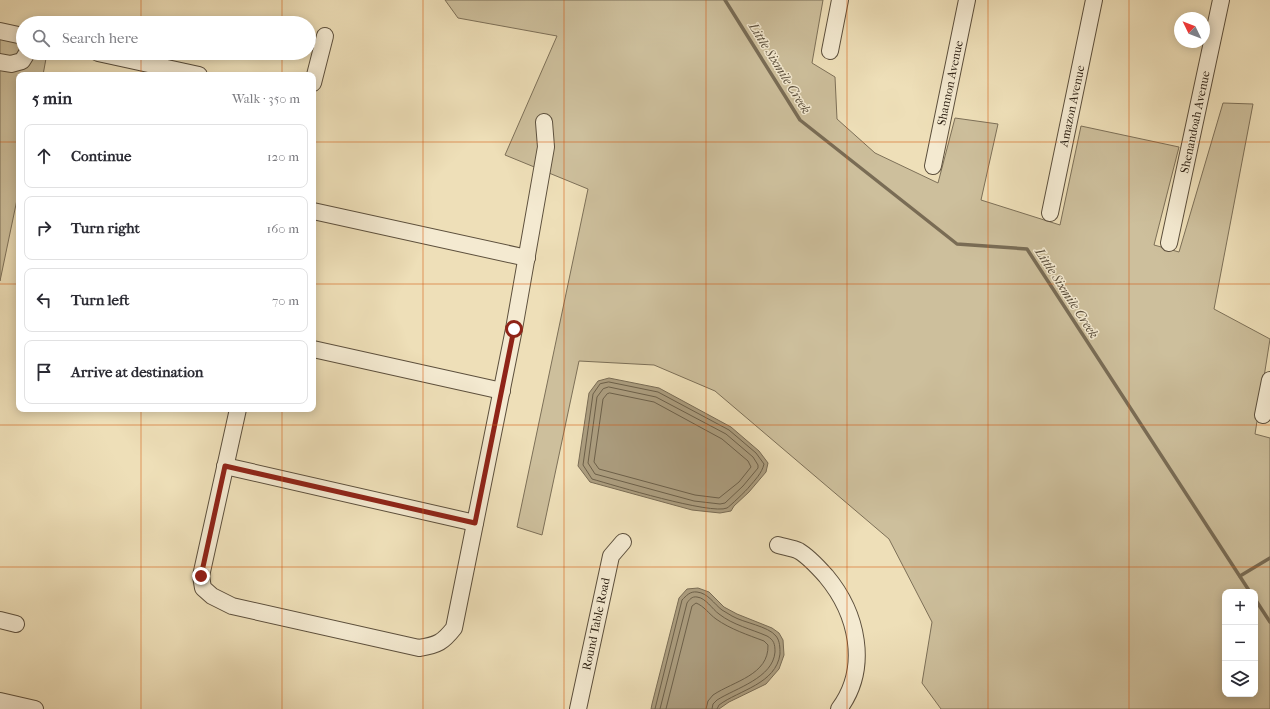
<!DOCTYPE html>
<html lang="en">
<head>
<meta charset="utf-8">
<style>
	:root { --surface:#fff; --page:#f2f2f3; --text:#2b2b33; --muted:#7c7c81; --line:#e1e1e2 }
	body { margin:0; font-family:"IM FELL French Canon",serif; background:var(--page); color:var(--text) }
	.controls { position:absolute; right:12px; bottom:12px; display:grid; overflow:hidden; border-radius:8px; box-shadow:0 2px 10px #0003 }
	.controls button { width:36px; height:36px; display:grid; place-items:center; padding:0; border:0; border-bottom:1px solid var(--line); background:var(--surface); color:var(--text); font:20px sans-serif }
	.compass { position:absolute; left:1174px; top:12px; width:36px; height:36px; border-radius:50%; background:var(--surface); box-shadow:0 2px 10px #0003; rotate:313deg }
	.stop { position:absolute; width:12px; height:12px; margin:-9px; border:3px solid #8f2418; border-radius:50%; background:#fff }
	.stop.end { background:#8f2418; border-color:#fff; box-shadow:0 1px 4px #0008 }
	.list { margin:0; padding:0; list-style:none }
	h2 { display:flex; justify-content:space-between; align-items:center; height:52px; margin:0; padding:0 16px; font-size:17px }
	h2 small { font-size:13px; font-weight:400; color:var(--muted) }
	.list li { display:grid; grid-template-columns:26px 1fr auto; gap:12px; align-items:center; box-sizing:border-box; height:64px; margin:0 8px 8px; padding:0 8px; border:1px solid var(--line); border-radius:8px }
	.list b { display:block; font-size:15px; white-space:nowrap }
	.list em { font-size:13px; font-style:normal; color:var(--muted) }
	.icon { flex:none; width:22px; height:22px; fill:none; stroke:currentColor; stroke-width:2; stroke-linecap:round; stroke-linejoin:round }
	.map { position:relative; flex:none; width:1270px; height:709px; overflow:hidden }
	.search { position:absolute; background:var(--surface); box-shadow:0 2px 10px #0003; left:16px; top:16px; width:300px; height:44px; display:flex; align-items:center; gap:10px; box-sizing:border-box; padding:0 14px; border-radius:22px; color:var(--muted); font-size:15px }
	.panel { position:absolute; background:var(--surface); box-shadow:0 2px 10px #0003; left:16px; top:72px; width:300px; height:340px; border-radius:8px }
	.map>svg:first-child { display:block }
	.green { fill:#cdbf9c; stroke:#7d7058; fill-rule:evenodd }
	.water { fill:#ac9e80; stroke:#796c55 }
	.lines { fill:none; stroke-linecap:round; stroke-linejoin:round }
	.shore { stroke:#6c604a; stroke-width:1 }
	.stream { stroke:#796c55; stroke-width:3.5 }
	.minor-casing { stroke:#5d503d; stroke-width:18 }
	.minor { stroke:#f4ead1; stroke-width:16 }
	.route { stroke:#8f2418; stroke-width:5 }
	.grid { fill:none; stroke:#d5530d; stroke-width:1; stroke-opacity:0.55 }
	.labels { text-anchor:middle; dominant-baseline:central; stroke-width:3; stroke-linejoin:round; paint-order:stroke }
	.street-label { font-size:12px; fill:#2d2114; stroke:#f4ead1 }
	.water-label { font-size:13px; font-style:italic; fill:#594d3a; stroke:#f4ead1 }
</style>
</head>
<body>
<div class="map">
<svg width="1270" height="709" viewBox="0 0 1270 709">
	<rect width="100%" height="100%" fill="#eedfb8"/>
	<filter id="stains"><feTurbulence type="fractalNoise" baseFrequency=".005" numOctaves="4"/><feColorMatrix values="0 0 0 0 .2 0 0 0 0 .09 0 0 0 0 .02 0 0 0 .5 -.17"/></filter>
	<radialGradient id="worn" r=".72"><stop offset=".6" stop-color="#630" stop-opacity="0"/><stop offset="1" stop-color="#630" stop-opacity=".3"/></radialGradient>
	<!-- green -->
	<g class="green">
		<path d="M445,0H823L812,63L835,77L837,119L875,153L938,183L955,118L998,124L981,200L1060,225L1081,126L1179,147L1154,245L1179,252L1223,103L1253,104L1214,309L1270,339L1255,434L1270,438V709H941L922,683L932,622L889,539L715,391L654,365L579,361L542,535L517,527L588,189L505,155L557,36L458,18ZM1225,592H1255V694H1225Z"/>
		<polygon points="0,35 23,39 23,53 47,53 43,75 19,75 19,190 0,281"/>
	</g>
	<!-- water -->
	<g class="water">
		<polygon points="609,378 659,388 731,427 759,451 768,463 766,472 749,492 734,506 731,511 720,513 692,510 590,482 578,466 589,393 598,381"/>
		<polygon points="698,588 709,592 724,607 737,614 772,628 779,633 783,640 784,655 779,669 766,684 729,702 719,709 651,709 652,704 679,598 687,589"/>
	</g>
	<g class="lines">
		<!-- shore -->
		<g class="shore">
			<path d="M609,382L658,392L729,430L756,453L764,464C762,473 755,480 749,487C747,490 729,507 727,508C711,515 613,485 592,479L583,465L593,394L600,384Z"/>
			<polygon points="609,387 656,397 726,434 753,457 758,465 758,468 743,486 725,503 720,504 694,501 595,474 588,463 597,397 603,389"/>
			<polygon points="610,393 654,402 722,439 748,461 751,467 739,482 719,498 695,495 599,469 594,462 603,399 607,394"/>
			<path d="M655,709L682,600C686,596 690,591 697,592C708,593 714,604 722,610C725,612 729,614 732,616C744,623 768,626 776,636C780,641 780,648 780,654C776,684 739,690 719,705L717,709"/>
			<path d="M660,709L687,603C689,600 692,596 697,597C706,598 712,609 719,614C733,625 751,629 767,636C774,640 775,644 775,652C773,678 736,688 717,700L713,704L712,709"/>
			<path d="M666,709L692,606L696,603C704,606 709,614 716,619C730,629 748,635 764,641L768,645C769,675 734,681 713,695L708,701L706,709"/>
		</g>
		<!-- stream -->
		<g class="stream">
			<polyline points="725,0 800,120 957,244 1027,249 1250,592"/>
			<polyline points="1240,576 1270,558"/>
			<polyline points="1255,599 1270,622"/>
		</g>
		<!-- minor casing -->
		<g class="minor-casing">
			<g id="minor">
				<polyline points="0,31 23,36"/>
				<polyline points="830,51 840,0"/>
				<polyline points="98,53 199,75"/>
				<polyline points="0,62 11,64 22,61 27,53"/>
				<polyline points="313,83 325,36"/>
				<polyline points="933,166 967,0"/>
				<polyline points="313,211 527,258"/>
				<polyline points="1050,213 1094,0"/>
				<polyline points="1169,243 1221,0"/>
				<polyline points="313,349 502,391"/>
				<path d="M238,409L201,576L203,588L212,596L232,606L419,648C438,645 443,642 454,628L514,329L546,147L544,122"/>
				<polyline points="1263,415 1270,380"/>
				<polyline points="225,466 475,523"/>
				<path d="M778,545C784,547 793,548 799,551C809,557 818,567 826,576C857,613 870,667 839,709"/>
				<polyline points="0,620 16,624"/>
				<polyline points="0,701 35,709"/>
				<polyline points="578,709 611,556 623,542"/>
			</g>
		</g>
		<!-- minor -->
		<use href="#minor" class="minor"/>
	</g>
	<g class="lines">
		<!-- route -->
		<polyline class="route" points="201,576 225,466 475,523 514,329"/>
	</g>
	<!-- grid -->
	<path class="grid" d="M141,0V23M282,0V23M423,0V709M564,0V709M706,0V709M847,0V709M988,0V709M1129,0V709M141,53V75M282,53V75M0,142H19M313,142H1270M0,284H19M313,284H1270M141,409V709M282,409V709M0,425H1270M0,567H1270"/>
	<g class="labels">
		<!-- street labels -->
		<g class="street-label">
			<text transform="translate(950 83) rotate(-78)">Shannon Avenue</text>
			<text transform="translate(1072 106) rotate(-78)">Amazon Avenue</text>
			<text transform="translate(1195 122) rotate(-78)">Shenandoah Avenue</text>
			<text transform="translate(596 624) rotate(-78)">Round Table Road</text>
		</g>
		<!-- water labels -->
		<g class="water-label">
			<text transform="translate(780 68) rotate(58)">Little Sixmile Creek</text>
			<text transform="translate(1067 293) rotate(57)">Little Sixmile Creek</text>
		</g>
	</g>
	<rect width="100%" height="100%" filter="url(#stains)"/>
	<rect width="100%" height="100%" fill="url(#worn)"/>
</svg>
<div class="controls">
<button>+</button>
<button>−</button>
<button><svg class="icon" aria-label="layers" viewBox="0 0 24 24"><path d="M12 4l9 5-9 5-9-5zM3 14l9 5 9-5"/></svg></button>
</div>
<svg class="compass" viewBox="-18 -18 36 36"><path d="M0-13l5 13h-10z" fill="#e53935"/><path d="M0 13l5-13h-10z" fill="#7c7c81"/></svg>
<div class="stop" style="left:514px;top:329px"></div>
<div class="stop end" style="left:201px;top:576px"></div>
<div class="search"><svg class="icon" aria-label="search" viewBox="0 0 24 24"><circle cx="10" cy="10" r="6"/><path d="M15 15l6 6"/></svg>Search here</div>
<section class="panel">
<h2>5 min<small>Walk · 350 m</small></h2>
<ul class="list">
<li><svg class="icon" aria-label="ahead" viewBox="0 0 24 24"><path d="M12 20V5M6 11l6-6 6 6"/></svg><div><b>Continue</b></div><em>120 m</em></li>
<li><svg class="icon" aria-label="right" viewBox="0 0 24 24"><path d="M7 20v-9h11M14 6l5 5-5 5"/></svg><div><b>Turn right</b></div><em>160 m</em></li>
<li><svg class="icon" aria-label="left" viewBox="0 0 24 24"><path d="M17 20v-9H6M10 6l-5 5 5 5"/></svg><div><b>Turn left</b></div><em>70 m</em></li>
<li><svg class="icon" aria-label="arrive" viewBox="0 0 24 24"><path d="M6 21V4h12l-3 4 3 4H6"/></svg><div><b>Arrive at destination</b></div></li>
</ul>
</section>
</div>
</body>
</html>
